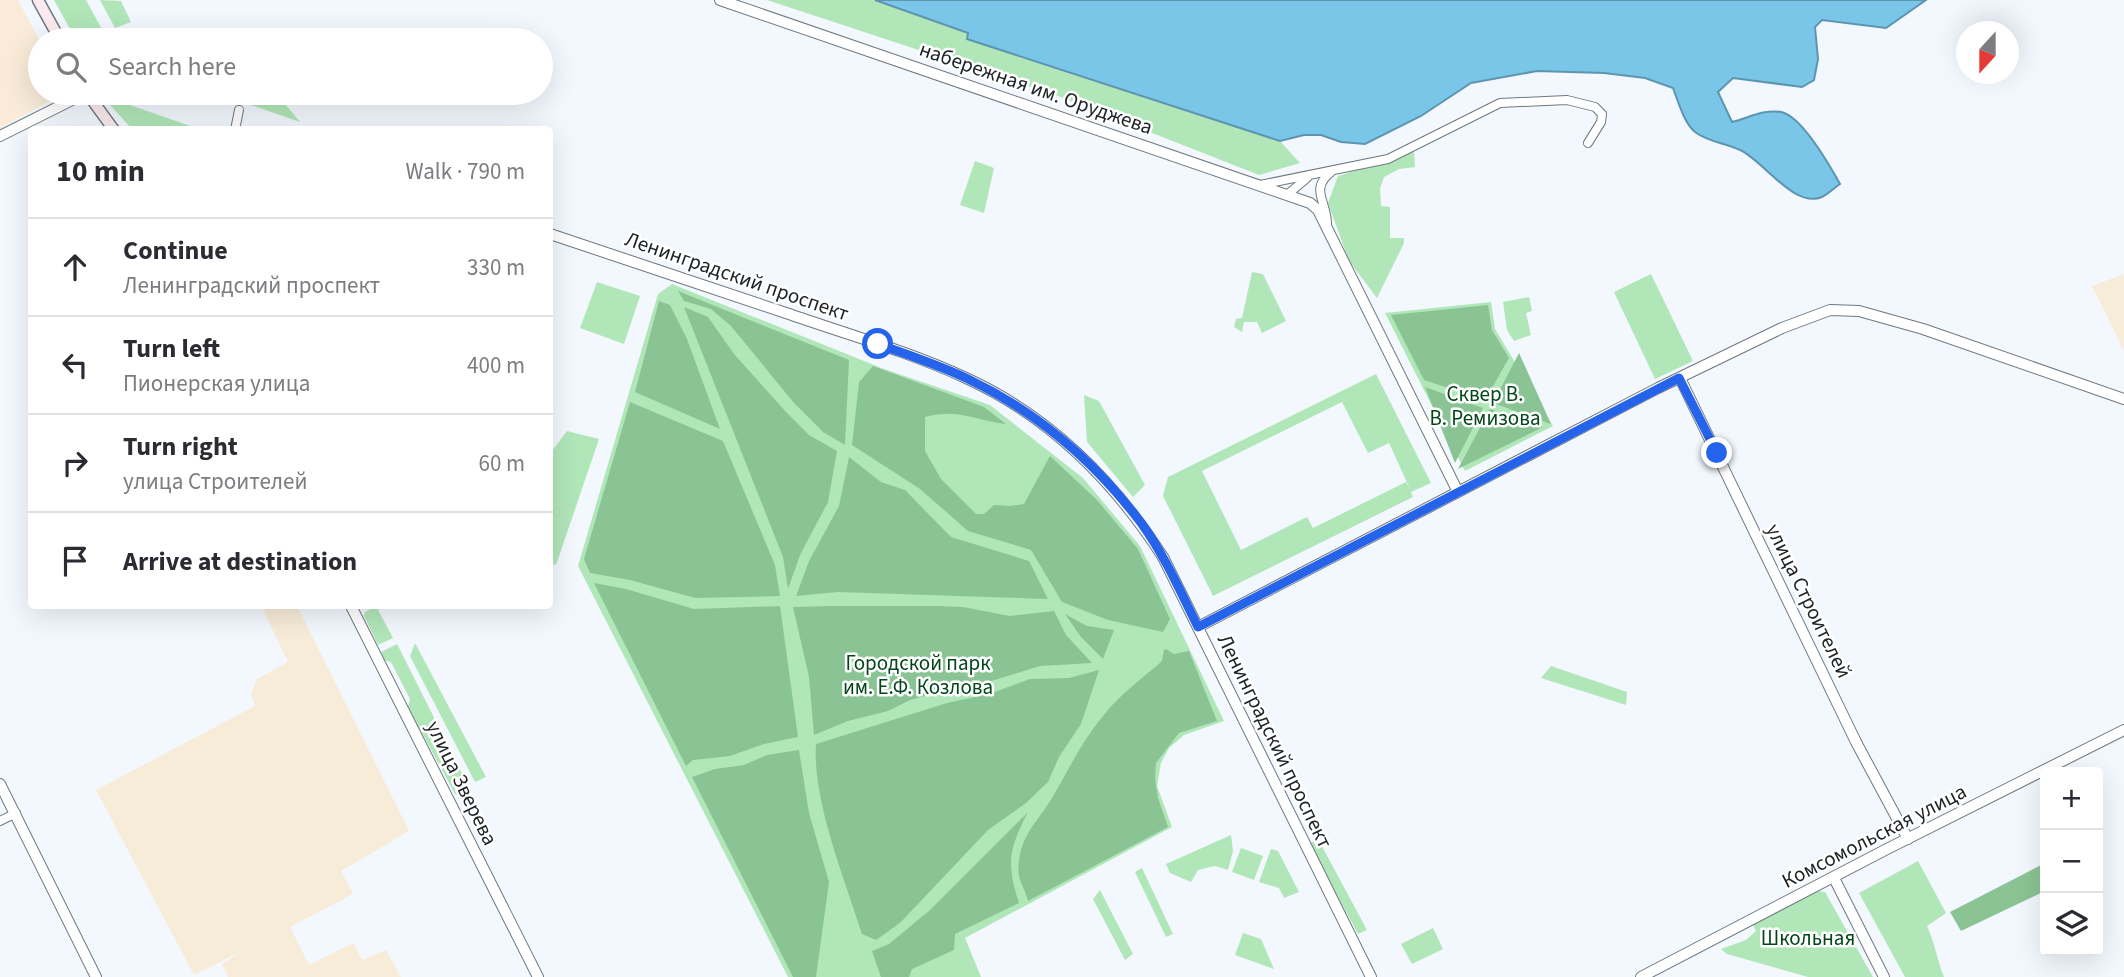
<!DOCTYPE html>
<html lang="en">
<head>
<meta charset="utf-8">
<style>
	:root { --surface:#fff; --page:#f2f2f3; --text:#2b2b33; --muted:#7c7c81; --line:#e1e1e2 }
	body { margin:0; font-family:"Source Sans 3",sans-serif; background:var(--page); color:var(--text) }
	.controls { position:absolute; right:21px; bottom:21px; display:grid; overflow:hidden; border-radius:7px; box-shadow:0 7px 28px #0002 }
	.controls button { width:63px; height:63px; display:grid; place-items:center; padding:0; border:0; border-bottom:2px solid var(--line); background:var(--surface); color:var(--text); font:35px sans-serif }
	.compass { position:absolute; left:1956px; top:21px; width:63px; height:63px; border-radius:50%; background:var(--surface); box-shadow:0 7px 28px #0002; rotate:201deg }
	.stop { position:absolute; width:21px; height:21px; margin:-16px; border:5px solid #2563eb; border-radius:50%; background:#fff }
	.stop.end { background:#2563eb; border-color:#fff; box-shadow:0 2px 7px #0008 }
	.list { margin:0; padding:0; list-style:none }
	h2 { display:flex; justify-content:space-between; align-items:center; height:91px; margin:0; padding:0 28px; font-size:30px }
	h2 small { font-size:23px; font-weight:400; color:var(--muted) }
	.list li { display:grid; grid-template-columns:46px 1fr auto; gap:21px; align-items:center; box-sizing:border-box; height:98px; padding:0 28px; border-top:2px solid var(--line) }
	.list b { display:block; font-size:26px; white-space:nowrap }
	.list p { margin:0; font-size:23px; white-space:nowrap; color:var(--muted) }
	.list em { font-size:23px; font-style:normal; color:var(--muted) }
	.icon { flex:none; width:38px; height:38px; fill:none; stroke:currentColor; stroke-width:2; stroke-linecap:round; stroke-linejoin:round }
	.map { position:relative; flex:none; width:2124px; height:977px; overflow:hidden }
	.search { position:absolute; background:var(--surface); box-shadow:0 7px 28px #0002; left:28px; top:28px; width:525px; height:77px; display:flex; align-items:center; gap:18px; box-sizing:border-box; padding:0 24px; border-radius:38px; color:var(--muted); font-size:26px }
	.panel { position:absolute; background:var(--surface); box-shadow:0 7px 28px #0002; left:28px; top:126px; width:525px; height:483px; border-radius:7px }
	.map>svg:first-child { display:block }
	.commercial { fill:#f9ebd8 }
	.industrial { fill:#f7ecd7 }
	.green { fill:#b1e6b9; fill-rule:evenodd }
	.forest { fill:#8bc494 }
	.water { fill:#7ac6e8; stroke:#5e95ae; stroke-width:2 }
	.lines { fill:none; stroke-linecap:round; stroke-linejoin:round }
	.minor-casing { stroke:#6f7880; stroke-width:10 }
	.tertiary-casing { stroke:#6f7880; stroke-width:12 }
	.secondary-casing { stroke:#6f7880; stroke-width:13 }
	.minor { stroke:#fff; stroke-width:8 }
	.tertiary { stroke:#fff; stroke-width:10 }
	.secondary { stroke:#fbeaee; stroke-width:10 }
	.route { stroke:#2563eb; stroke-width:9 }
	.labels { text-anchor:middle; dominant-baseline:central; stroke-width:5; stroke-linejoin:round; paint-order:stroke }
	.street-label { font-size:21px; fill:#1e2225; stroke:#fff }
	.park-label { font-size:21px; fill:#02461a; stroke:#fff }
</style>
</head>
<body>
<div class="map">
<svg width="2124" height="977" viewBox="0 0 2124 977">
	<rect width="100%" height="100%" fill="#f2f8fe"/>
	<!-- commercial -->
	<polygon class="commercial" points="0,0 18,0 40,41 40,93 62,93 62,95 0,128"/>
	<!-- industrial -->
	<g class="industrial">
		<polygon points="2124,274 2124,351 2092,286"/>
		<polygon points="261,606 297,606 409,831 341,871 353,894 290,927 309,965 353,943 362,960 386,950 401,977 228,977 222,964 244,950 194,975 96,790 255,706 251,694 257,679 288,662"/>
	</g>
	<!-- green -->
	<g class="green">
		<polygon points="54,0 86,0 105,35 115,40 76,40"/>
		<polygon points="100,0 121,1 131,22 115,28"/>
		<polygon points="767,0 875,0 968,34 967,39 1280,141 1300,163 1259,175 1058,96"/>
		<polygon points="242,93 276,93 300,122 248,104"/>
		<polygon points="101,95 199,129 132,129"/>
		<polygon points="1414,152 1415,167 1399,169 1384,177 1380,189 1381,206 1390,207 1390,238 1404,238 1404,243 1377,298 1349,261 1328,203 1338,176"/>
		<polygon points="975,161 994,168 984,213 960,205"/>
		<polygon points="1252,272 1263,274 1286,321 1262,333 1257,322 1244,322 1242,332 1234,327 1236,319 1242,318"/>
		<polygon points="1651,274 1693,361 1655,379 1614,292"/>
		<polygon points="597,282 640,296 624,344 580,328"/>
		<polygon points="672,284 884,369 990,405 1083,478 1140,546 1224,721 1184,735 1169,748 1161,763 1157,786 1172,827 965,938 981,977 788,977 578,566 658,294"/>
		<polygon points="1529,297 1532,311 1526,313 1531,335 1514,341 1507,330 1503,302"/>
		<polygon points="1491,302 1495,329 1553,426 1465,471 1385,313"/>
		<path d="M1376,374L1431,483L1411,492L1413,497L1213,596L1163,496L1168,477ZM1342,402L1368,453L1389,443L1410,489L1406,482L1313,528L1307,517L1241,550L1202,471Z"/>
		<polygon points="1084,395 1099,401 1145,485 1133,497 1087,442"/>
		<polygon points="567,431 599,439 556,565 550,563 550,450 552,451"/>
		<polygon points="376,606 393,638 378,645 364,616 365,612"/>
		<polygon points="415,643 486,777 475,782 410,656"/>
		<polygon points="397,644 472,793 461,797 455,794 408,707 410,699 391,662 384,660 381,652"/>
		<polygon points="1551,666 1627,692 1626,705 1541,678"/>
		<polygon points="1231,835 1233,851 1228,870 1215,866 1198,870 1191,882 1170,873 1166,864"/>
		<polygon points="1318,839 1367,930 1358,934 1309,844"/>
		<polygon points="1241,848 1263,856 1254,880 1232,872"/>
		<polygon points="1271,849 1278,851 1299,892 1284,898 1279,888 1259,882"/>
		<path d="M1918,861L1946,913L1927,926C1935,943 1937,960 1944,977H1905L1859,893Z"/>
		<polygon points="1142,868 1173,934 1166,937 1135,872"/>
		<polygon points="1100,890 1133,954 1125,960 1093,899"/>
		<polygon points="1818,891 1825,892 1873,977 1808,977 1727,954 1721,949 1746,940 1756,931 1752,923"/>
		<polygon points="1433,928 1443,949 1412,964 1401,944"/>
		<polygon points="1243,933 1261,939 1274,969 1235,955"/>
	</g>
	<!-- forest -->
	<g class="forest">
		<polygon points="678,291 849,360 845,445 823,432 794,403 731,326 711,309 684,301"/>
		<polygon points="659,301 670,305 687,339 720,429 635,392"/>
		<polygon points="1488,305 1492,330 1509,358 1485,400 1424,380 1391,315"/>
		<polygon points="684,307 708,317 734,354 787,413 809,435 837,451 828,502 800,555 788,589 783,557"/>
		<polygon points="1519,353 1551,424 1493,403"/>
		<path d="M873,366L984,407L1006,424C973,420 958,408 925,417V451L941,479L976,514H984L994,505L1010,506L1024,504L1050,456L1097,500L1138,549L1170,619L1163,632L1108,620L1062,602L1031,550L968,531L920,489L852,445L859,382Z"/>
		<polygon points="1425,387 1483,408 1455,463"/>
		<polygon points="630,402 723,441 775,565 780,596 695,598 630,580 590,573 584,559"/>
		<polygon points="1490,409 1543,427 1458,469"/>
		<polygon points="849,457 881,482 905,490 951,537 1029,561 1048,599 838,592 796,596 809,561 839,506"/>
		<polygon points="594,583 626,589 694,609 780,606 798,737 764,744 730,756 693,760 686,766"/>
		<polygon points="832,606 939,606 963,607 1010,616 1054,611 1066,635 1092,663 1040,666 982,684 952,689 910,700 888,711 848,721 814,735 809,677 793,607"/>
		<polygon points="1065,614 1087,626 1114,630 1103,659 1081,637"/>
		<path d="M1166,649L1174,654L1189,651L1217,721L1179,733L1156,763L1155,778L1158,798L1168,827L1028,901C1024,884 1016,881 1019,860C1023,832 1039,820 1052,798C1068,771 1082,741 1103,716C1119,695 1143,678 1162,661L1164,650Z"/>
		<path d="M1099,670L1081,724L1059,757L1048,782L1026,803L988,830L900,923L876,940L862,934C845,880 812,800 816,744L947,703L989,694L1030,679L1069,678Z"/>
		<polygon points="799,750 809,813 829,882 816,977 793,977 692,777 715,769 744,765 767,755"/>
		<path d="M1028,812C1009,849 1006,862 1019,903L955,934L954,950L912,969L909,977H881L872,951L889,944L930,910Z"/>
		<polygon points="2045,863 2045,891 1961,931 1950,912"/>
	</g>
	<!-- water -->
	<path class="water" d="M875,0H1926L1886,28L1822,20L1815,27L1818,59L1814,80L1802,87L1733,78L1718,92L1732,122C1748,118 1764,109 1781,112C1802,116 1830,166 1840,184C1834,188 1828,194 1822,197C1794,209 1763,160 1740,150C1726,143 1708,142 1695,132C1684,123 1678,101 1673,88L1645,78L1604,73L1537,71L1471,83L1421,116L1365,144L1341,142L1321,135H1304L1280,141L967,39L968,33Z"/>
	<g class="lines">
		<!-- minor casing -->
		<g class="minor-casing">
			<g id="minor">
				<polyline points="235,130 239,110"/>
				<polyline points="1260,185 1388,159 1500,103 1567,100 1595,107 1602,114 1601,122 1588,143"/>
				<polyline points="1288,194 1307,178"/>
				<path d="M1327,227C1329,203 1308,190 1331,172"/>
				<polyline points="0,821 16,813"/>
			</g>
		</g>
		<!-- tertiary casing -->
		<g class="tertiary-casing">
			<g id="tertiary">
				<polyline points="720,0 1310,203 1318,210 1458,492"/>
				<polyline points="0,136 86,93"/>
				<path d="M550,234C629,260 707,287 786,313C846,334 908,351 966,378C1049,416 1114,481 1163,557L1371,977"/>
				<polyline points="1680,378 1856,742 1908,839"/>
				<polyline points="351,606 538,977"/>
				<polyline points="1198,627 1658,388 1782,328 1830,310 1859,311 1923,329 2124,399"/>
				<polyline points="0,784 96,977"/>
				<polyline points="1834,878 1884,977"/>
				<polyline points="1641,977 1887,849 2124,730"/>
			</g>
		</g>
		<!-- secondary casing -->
		<g class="secondary-casing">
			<g id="secondary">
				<polyline points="38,0 60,40"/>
				<polyline points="87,93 114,130"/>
			</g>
		</g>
		<!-- minor -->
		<use href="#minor" class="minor"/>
		<!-- tertiary -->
		<use href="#tertiary" class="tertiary"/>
		<!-- secondary -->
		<use href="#secondary" class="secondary"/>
	</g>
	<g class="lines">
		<!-- route -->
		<path class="route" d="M878,344C908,355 939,365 968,379C1037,412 1096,463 1142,524C1165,556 1181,593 1198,627L1679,378L1717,453"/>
	</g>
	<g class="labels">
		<!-- street labels -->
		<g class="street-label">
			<text transform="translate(1036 88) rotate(19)">набережная им. Оруджева</text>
			<text transform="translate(737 276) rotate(19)">Ленинградский проспект</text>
			<text transform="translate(1809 601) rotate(64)">улица Строителей</text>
			<text transform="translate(1275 741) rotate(64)">Ленинградский проспект</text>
			<text transform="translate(462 783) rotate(64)">улица Зверева</text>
			<text transform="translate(1874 836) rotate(-27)">Комсомольская улица</text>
		</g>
		<!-- park labels -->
		<g class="park-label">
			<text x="1485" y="394">Сквер В.<tspan x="1485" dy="24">В. Ремизова</tspan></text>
			<text x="918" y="663">Городской парк<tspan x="918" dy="24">им. Е.Ф. Козлова</tspan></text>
			<text x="1808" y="938">Школьная</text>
		</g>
	</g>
</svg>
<div class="controls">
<button>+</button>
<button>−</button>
<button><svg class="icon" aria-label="layers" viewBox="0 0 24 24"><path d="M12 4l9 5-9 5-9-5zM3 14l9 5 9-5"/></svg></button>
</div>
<svg class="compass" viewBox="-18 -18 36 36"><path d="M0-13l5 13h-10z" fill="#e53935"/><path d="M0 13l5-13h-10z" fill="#7c7c81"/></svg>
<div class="stop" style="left:878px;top:344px"></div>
<div class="stop end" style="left:1717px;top:453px"></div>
<div class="search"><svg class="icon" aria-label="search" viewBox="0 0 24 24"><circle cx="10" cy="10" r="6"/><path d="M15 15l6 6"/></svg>Search here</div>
<section class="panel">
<h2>10 min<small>Walk · 790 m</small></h2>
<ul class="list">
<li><svg class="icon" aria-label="ahead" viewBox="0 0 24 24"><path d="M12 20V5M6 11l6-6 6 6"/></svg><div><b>Continue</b><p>Ленинградский проспект</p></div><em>330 m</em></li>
<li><svg class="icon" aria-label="left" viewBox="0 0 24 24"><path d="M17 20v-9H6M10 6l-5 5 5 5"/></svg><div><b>Turn left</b><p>Пионерская улица</p></div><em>400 m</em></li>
<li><svg class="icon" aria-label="right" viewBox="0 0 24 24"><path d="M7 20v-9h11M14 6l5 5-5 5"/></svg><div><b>Turn right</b><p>улица Строителей</p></div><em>60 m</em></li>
<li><svg class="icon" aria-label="arrive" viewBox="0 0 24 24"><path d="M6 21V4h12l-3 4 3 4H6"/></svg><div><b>Arrive at destination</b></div></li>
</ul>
</section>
</div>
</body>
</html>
